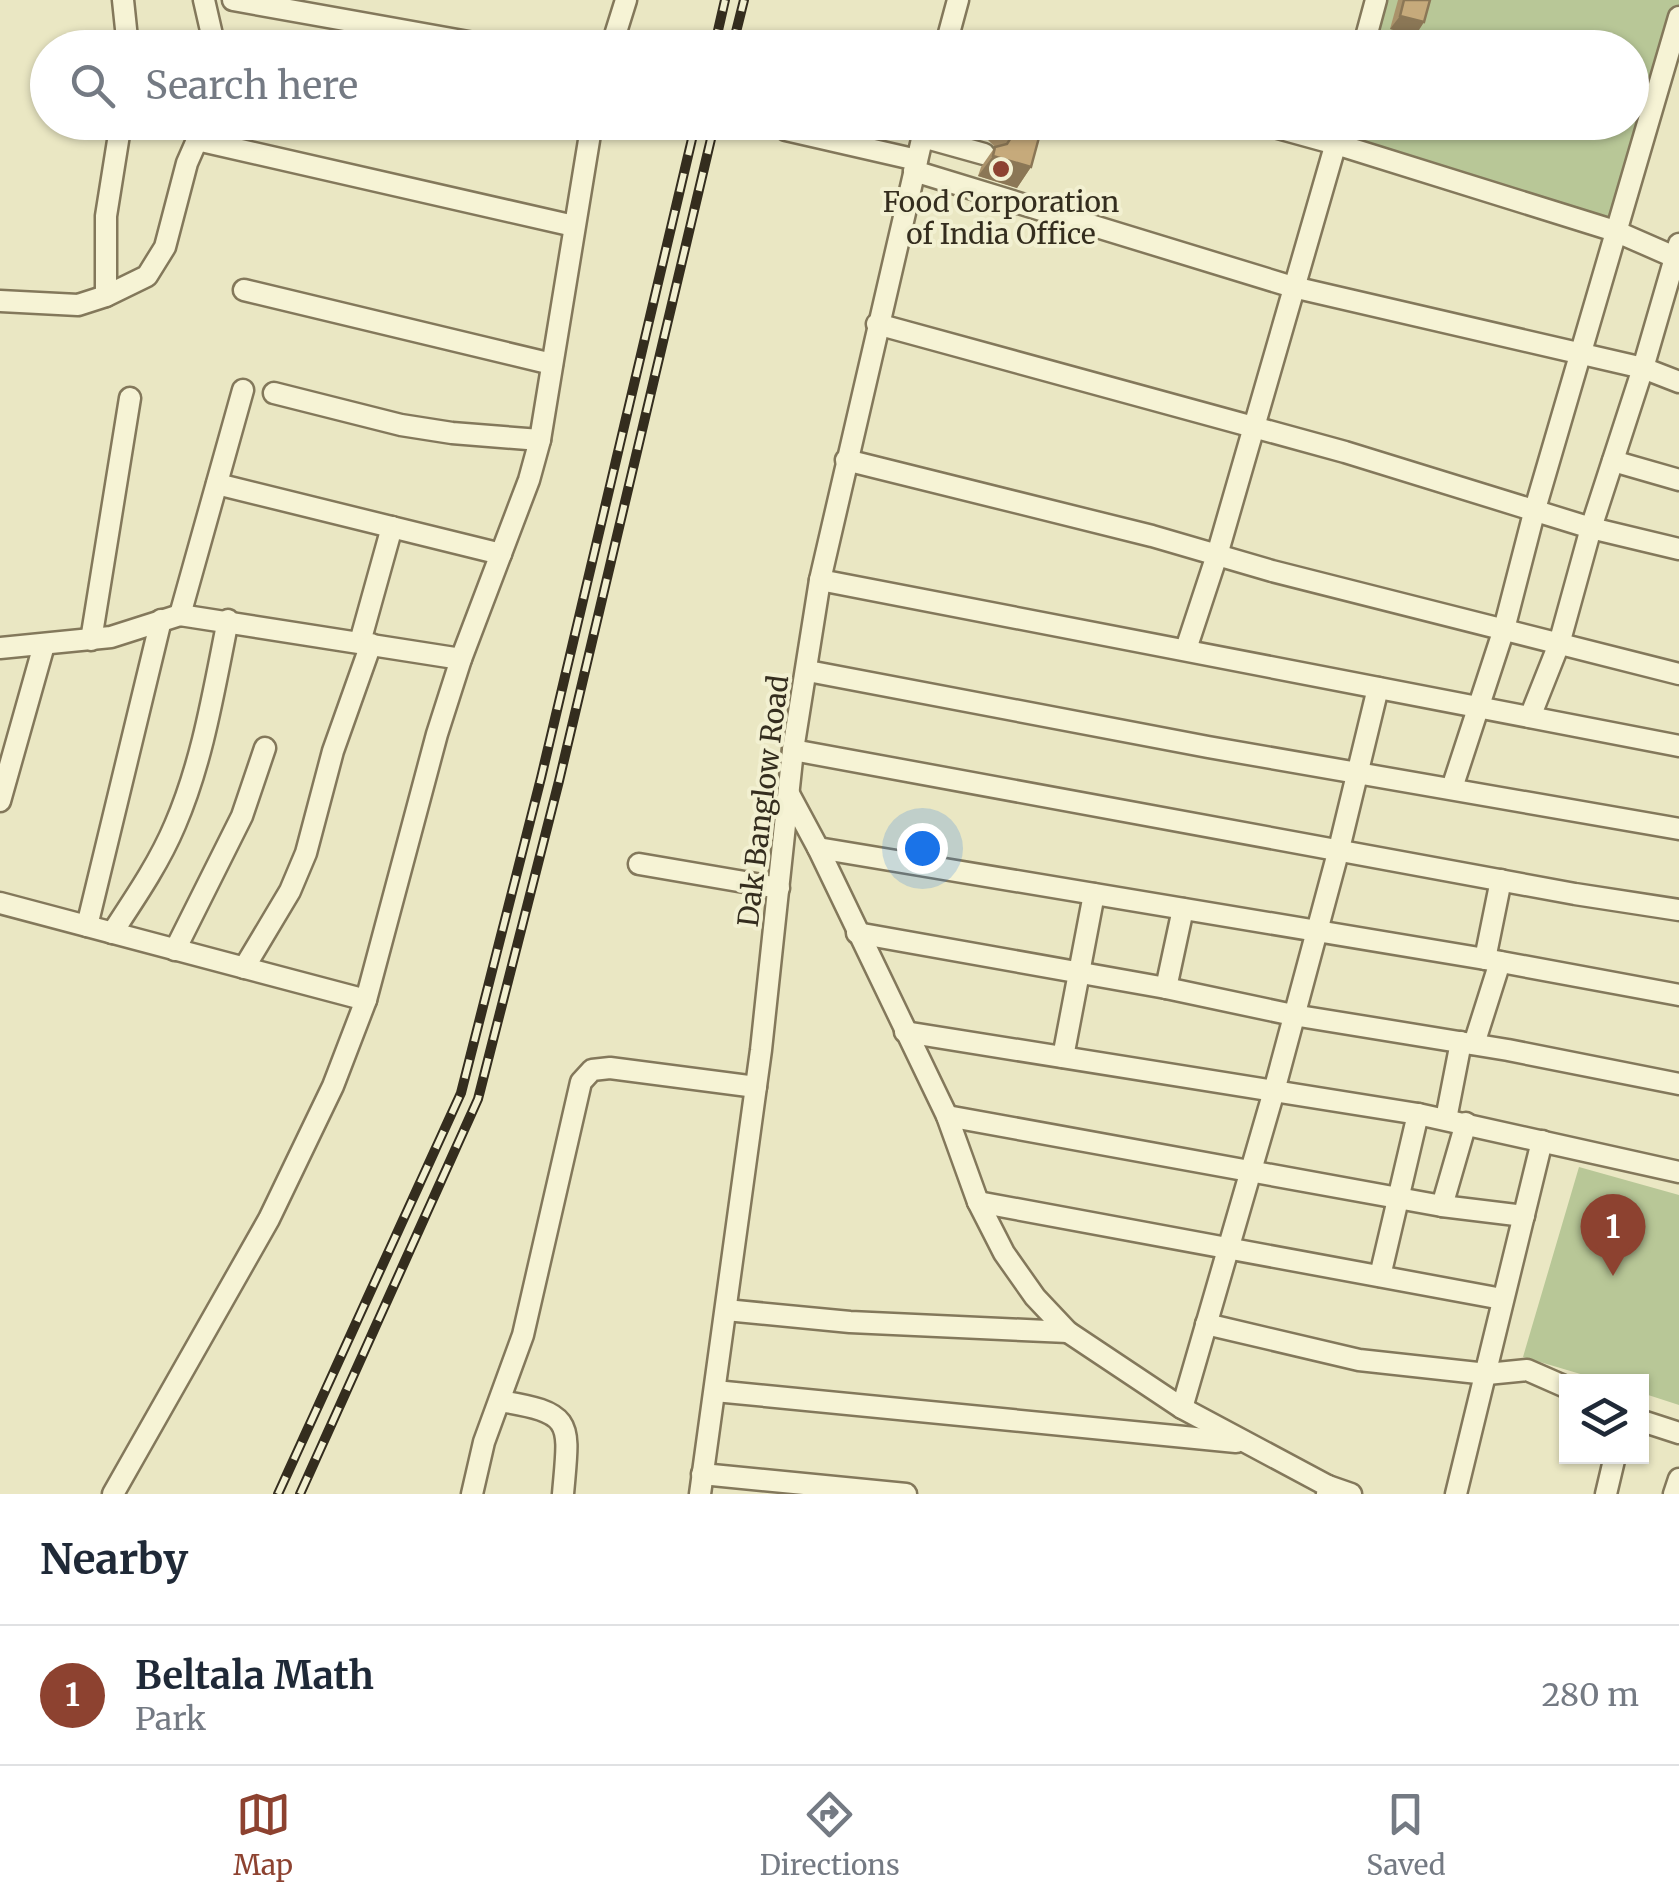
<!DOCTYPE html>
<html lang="en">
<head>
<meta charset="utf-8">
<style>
	:root { --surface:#fff; --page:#f2f2f3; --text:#1f2937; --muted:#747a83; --line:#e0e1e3; --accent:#8d4230 }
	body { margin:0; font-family:Merriweather,serif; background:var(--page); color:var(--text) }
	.controls { position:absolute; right:30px; bottom:30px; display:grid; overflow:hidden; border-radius:0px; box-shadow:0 2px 8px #0004 }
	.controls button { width:90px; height:90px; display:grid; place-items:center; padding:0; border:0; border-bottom:2px solid var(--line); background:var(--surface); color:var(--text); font:50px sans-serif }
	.you { position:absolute; left:922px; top:848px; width:35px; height:35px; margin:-25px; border:8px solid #fff; border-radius:50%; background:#1a73e8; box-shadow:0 0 0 15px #1a73e833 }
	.badge { display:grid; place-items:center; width:65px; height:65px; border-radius:50%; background:var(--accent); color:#fff; font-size:32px; font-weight:700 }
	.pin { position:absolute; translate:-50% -82px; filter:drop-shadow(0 2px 5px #0008) }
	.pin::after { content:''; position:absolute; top:52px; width:35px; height:30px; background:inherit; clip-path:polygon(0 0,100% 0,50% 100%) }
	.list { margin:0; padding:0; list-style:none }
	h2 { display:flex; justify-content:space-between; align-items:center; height:130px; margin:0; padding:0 40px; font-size:42px }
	h2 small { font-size:32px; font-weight:400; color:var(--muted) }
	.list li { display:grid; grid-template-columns:65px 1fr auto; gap:30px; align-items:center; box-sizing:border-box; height:140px; padding:0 40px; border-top:2px solid var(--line) }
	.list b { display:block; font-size:38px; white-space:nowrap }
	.list p { margin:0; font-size:32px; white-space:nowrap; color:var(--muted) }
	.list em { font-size:32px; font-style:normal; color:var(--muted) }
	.icon { flex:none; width:55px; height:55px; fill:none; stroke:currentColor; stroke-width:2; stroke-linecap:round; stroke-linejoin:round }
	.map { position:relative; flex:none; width:1679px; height:1494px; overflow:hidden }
	.search { position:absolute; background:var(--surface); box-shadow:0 2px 8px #0004; left:30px; right:30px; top:30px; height:110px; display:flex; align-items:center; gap:25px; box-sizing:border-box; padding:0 35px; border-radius:55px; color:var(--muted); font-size:38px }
	.sheet { height:270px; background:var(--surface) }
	nav { display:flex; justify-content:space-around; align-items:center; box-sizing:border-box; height:140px; border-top:2px solid var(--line); background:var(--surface); font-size:28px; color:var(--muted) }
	nav a { display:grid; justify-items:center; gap:5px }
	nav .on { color:var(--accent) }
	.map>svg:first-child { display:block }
	.green { fill:#b8c797 }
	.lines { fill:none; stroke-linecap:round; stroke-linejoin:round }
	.minor-casing { stroke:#83785b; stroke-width:25 }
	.minor { stroke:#f6f3d5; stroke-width:20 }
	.rail-casing { stroke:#342d1e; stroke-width:10 }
	.rail { stroke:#f2f0d1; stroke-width:6; stroke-dasharray:19; stroke-linecap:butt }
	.wall { fill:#aa926a }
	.shaded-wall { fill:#8b7756 }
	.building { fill:#c6aa7b; stroke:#8b7756; stroke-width:2.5 }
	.poi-dot { fill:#8d4230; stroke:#f2f0d1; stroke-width:4 }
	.labels { text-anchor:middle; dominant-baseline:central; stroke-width:8; stroke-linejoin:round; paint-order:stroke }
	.poi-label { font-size:28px; fill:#342d1e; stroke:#f2f0d1 }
	.street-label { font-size:28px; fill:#342d1e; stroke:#f2f0d1 }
</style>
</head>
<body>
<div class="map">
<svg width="1679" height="1494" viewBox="0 0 1679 1494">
	<rect width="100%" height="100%" fill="#eae7c3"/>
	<!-- green -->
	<g class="green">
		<polygon points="1376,0 1679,0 1679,17 1615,231 1336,144 1342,123 1632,122 1632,48 1363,47"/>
		<polygon points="1579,1167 1679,1195 1679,1405 1642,1393 1642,1382 1604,1381 1523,1357"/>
	</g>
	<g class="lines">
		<!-- minor casing -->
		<g class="minor-casing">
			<g id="minor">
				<polyline points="123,0 128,48"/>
				<polyline points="204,0 215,48"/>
				<polyline points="233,0 502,48"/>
				<polyline points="946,41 972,48"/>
				<polyline points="611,48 626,0"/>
				<polyline points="945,48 958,0"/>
				<polyline points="1363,48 1376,0"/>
				<polyline points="1256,122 1336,144 1615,231 1679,259"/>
				<polyline points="786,130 917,160"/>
				<polyline points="923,137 984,154"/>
				<polyline points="197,140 574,226"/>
				<polyline points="914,171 1293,287 1643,368 1679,382"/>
				<polyline points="244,290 552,364"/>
				<polyline points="106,296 106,216 121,122"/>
				<polyline points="0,301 78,305 106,296 147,276 165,247 187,163 205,122"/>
				<polyline points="877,324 1345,452 1591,528 1679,549"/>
				<polyline points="274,393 401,425 452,433 540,440"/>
				<polyline points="846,460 1152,536 1272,571 1679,674"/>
				<polyline points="1613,461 1679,480"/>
				<polyline points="217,484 501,554"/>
				<polyline points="820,580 1679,746"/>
				<polyline points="180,615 243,390"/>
				<polyline points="91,640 130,398"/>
				<polyline points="360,642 392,527"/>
				<polyline points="0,648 111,637 180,615 461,659"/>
				<polyline points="1186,649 1217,555 1342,122"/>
				<polyline points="808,671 1208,747 1679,829"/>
				<polyline points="1530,717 1559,644 1591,528 1643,368 1679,244"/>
				<polyline points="793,750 1575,894 1679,910"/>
				<polyline points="1452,788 1504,629 1535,509 1679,17"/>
				<polyline points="789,794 818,848 947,1116 978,1202 1004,1253 1035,1297 1068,1332 1182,1408 1328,1486 1327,1494"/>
				<polyline points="0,801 44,645"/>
				<polyline points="818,848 1485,959 1679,995"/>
				<polyline points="639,864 779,888"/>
				<polyline points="0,903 366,1000"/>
				<polyline points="87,926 161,620"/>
				<path d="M112,933C135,898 159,863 175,825C203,760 214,689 228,620"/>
				<polyline points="857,933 1166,988 1293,1015 1508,1050 1679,1084"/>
				<polyline points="175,950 242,816 265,748"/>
				<polyline points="1485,959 1501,880"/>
				<polyline points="244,968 290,891 306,853 333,751 371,644"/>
				<polyline points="1166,988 1183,909"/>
				<polyline points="905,1032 1418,1114 1679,1172"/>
				<polyline points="1474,1044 1500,962"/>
				<polyline points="1063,1057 1094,894"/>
				<polyline points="947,1116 1442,1206 1524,1216"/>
				<polyline points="1446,1119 1461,1042"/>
				<polyline points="978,1202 1502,1299"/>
				<polyline points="1442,1206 1466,1123"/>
				<polyline points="1380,1276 1418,1114"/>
				<polyline points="726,1310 850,1322 1068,1332"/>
				<polyline points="1206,1324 1359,1360 1487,1374 1527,1370 1566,1387"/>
				<polyline points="715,1391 1236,1442"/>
				<path d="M500,1401C576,1413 569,1423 563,1494"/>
				<polyline points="1182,1408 1274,1091 1339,849 1378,688"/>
				<polyline points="1642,1421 1679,1433"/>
				<polyline points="702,1474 906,1494"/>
				<polyline points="1328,1486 1351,1494"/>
				<polyline points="113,1494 269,1219 333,1086 366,1000 437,734 461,659 529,480 540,440 592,122"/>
				<polyline points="472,1494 484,1442 523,1335 581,1082 592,1070 610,1068 756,1087"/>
				<polyline points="700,1494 761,1050 793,750 820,580 926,122"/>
				<polyline points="1456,1494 1542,1141"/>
				<polyline points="1606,1494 1615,1456"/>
				<polyline points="1674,1494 1679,1479"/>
			</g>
		</g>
		<!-- minor -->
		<use href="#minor" class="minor"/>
		<!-- rail casing -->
		<g class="rail-casing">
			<g id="rail">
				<polyline points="714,48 725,0"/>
				<polyline points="732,48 744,0"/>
				<polyline points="278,1494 461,1093 541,778 696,122"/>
				<polyline points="300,1494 478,1099 559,781 715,122"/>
			</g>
		</g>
		<!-- rail -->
		<use href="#rail" class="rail"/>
	</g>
	<!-- wall -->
	<g class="wall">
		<polygon points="1398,0 1430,0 1424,22 1415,36 1390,29"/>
		<polygon points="1000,122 1015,122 1031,167 1017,188 978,176 981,167 995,147 988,140"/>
	</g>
	<!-- shaded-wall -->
	<g class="shaded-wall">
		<polygon points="1400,16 1424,22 1415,36 1390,29"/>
		<polygon points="1367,122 1391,122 1387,129"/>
		<polygon points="993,156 1031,167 1017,188 978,176"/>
	</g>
	<!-- building -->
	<g class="building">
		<polygon points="1404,0 1430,0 1424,22 1400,16"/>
		<polygon points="1007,122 1015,122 1041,130 1031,167 993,156 995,147 1007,144 1012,136 1009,124"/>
	</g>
	<!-- markers -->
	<circle class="poi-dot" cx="1001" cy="169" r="10"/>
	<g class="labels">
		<!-- poi labels -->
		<g class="poi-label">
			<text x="1001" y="202">Food Corporation<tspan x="1001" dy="32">of India Office</tspan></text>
		</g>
		<!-- street labels -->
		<g class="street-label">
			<text transform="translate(763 801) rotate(-83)">Dak Banglow Road</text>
		</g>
	</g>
</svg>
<div class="controls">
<button><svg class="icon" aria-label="layers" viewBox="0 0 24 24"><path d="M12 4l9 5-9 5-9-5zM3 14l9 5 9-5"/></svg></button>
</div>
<div class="you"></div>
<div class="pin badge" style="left:1613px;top:1276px">1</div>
<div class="search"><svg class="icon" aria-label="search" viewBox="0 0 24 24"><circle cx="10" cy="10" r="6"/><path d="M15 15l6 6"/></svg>Search here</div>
</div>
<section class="sheet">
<h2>Nearby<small></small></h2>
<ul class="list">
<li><span class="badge">1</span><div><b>Beltala Math</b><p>Park</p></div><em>280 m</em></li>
</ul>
</section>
<nav>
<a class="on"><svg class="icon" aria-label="map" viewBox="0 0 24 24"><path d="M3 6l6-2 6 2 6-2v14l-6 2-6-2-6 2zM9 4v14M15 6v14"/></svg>Map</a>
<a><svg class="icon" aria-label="directions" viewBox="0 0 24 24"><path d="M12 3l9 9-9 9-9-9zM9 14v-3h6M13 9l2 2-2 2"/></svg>Directions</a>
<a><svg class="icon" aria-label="saved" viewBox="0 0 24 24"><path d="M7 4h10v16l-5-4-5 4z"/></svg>Saved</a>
</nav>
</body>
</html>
